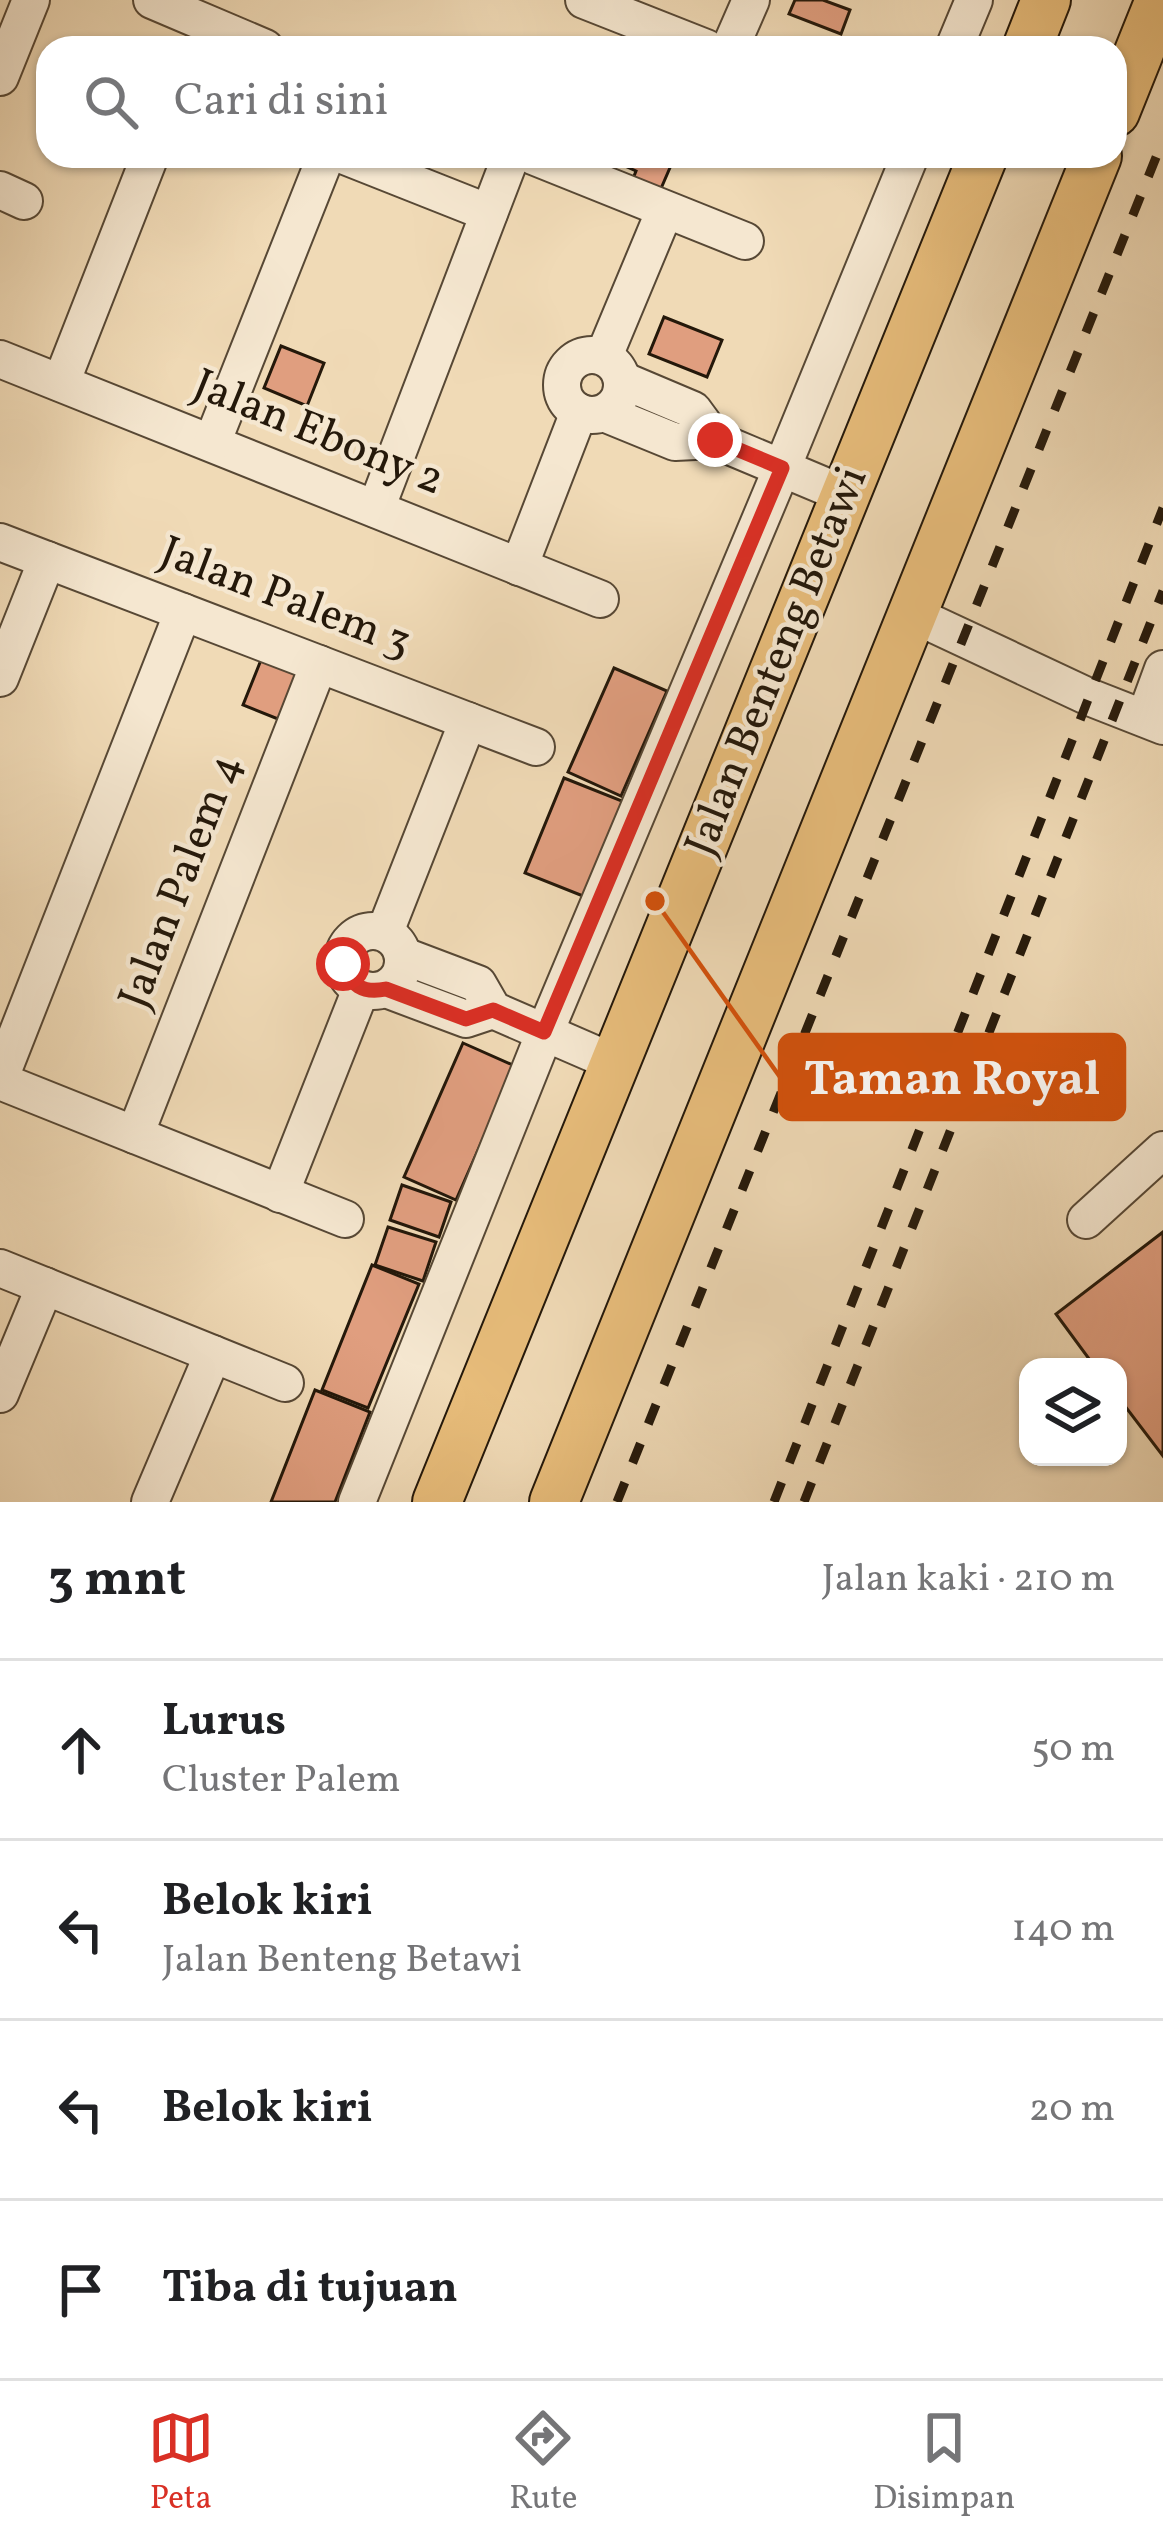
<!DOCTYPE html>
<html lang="id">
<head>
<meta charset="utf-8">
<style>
	:root { --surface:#fff; --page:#f6f6f6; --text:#202124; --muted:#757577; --line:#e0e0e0; --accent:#d93025 }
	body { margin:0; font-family:Vollkorn,serif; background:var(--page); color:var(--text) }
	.controls { position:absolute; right:36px; bottom:36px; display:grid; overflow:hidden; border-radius:24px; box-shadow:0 3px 9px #0004 }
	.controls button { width:108px; height:108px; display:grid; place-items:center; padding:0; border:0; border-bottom:3px solid var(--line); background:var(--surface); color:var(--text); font:60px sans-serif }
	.stop { position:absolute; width:36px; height:36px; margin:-27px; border:9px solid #d93025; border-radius:50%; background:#fff }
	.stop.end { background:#d93025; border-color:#fff; box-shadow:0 3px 12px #0008 }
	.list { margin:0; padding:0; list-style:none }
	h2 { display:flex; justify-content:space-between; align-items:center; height:156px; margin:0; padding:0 48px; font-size:51px }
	h2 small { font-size:39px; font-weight:400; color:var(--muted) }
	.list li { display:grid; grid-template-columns:78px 1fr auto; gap:36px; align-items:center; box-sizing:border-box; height:180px; padding:0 48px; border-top:3px solid var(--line) }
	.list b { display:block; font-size:45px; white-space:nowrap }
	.list p { margin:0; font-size:39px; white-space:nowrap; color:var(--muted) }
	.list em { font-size:39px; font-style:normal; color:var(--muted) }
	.icon { flex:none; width:66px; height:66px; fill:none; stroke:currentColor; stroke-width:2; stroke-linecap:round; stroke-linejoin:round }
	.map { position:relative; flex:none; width:1163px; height:1502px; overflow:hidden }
	.search { position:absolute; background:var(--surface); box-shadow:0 3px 9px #0004; left:36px; right:36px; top:36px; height:132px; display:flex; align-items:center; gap:30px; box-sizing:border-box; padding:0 42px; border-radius:36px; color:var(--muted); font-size:45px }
	.sheet { height:876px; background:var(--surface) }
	nav { display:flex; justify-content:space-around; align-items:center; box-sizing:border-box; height:168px; border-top:3px solid var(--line); background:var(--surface); font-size:33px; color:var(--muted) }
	nav a { display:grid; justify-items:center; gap:6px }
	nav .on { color:var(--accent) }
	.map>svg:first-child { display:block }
	.building { fill:#e09e7f; stroke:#24180a; stroke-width:3 }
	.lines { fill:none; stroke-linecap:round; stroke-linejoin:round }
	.minor-casing { stroke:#574835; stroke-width:40 }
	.major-casing { stroke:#24180a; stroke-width:52 }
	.minor { stroke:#f5e7d0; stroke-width:36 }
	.major { stroke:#e8bd7b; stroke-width:48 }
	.rail { stroke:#24180a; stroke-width:9; stroke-dasharray:21 21; stroke-linecap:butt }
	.route { stroke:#d93025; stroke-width:15 }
	.labels { text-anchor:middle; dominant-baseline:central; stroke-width:9; stroke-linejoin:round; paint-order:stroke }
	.street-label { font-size:45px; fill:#24180a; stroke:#f5e7d0 }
	.leader { fill:none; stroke:#d4520c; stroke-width:4.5 }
	.callout-dot { fill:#d4520c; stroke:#f5e7d0; stroke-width:4.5 }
	.callout { fill:#d4520c; stroke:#d4520c; stroke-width:4.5 }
	.callout-label { font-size:48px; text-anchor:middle; font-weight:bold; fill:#fff }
</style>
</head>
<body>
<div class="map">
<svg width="1163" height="1502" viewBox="0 0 1163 1502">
	<rect width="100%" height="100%" fill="#f0dab6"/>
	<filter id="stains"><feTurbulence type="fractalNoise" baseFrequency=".00167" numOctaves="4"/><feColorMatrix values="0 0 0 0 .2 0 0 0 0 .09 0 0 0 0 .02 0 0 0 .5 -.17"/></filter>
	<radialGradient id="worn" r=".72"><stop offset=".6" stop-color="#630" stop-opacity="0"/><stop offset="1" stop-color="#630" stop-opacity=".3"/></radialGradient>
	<!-- building -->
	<g class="building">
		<polygon points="795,0 823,0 850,10 841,34 789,14"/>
		<polygon points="630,156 675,156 656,200 629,189 636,171 625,166"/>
		<polygon points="664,317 722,340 707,377 649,354"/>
		<polygon points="281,346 324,363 307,406 264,388"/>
		<polygon points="261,660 301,676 283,721 243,705"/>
		<polygon points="614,668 667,691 621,796 568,772"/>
		<polygon points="564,778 627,803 588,898 525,873"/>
		<polygon points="463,1043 515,1066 456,1200 404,1177"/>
		<polygon points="402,1185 451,1202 439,1237 390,1220"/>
		<polygon points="388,1227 436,1242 423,1281 375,1265"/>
		<polygon points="1163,1232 1163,1456 1118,1397 1118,1367 1095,1367 1056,1314"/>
		<polygon points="372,1265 419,1284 368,1408 322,1390"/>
		<polygon points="315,1390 370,1412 335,1502 271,1502"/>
	</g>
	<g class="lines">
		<!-- minor casing -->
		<g class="minor-casing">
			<g id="minor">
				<polyline points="152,0 265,48"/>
				<polyline points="584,0 706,48"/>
				<polyline points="730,48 751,0"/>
				<polyline points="954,48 974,0"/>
				<polyline points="0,77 31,0"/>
				<polyline points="345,156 489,213"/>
				<polyline points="533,156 745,241"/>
				<polyline points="0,190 24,201"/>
				<circle cx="592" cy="385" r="30"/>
				<polyline points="604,356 665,210"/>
				<polyline points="0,359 600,599"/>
				<polyline points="622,380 693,410 715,440"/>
				<polyline points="61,383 150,156"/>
				<polyline points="604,413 675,442 715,440 846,495"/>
				<polyline points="212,443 326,156"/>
				<polyline points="376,509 511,156"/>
				<polyline points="0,542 536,747"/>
				<polyline points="519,567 579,412"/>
				<polyline points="912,614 1089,697 1163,726"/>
				<polyline points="0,678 47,560"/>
				<polyline points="1145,718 1163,669"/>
				<circle cx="373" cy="961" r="30"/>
				<polyline points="385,932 468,721"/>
				<polyline points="404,956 478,984 493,1010 615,1063"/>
				<polyline points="386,989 466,1019 493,1010"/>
				<polyline points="0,1078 183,612"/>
				<polyline points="0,1081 345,1219"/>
				<polyline points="135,1135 319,664"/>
				<polyline points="280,1194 361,989"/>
				<polyline points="1086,1220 1163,1150"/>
				<polyline points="0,1268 285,1383"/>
				<polyline points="0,1394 45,1286"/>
				<polyline points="150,1502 213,1354"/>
				<polyline points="357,1502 545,1032 782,468 910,156"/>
			</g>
		</g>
		<!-- major casing -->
		<g class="major-casing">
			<g id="major">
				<polyline points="1027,48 1046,0"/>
				<polyline points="1115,112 1160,0"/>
				<polyline points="437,1502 983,156"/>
				<polyline points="554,1502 1097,156"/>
			</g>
		</g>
		<!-- minor -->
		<use href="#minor" class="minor"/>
		<!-- major -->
		<use href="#major" class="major"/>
		<!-- rail -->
		<g class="rail">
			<polyline points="617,1502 1163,140"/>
			<polyline points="774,1502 1163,508"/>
			<polyline points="804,1502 1163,591"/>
		</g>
	</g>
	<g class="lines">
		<!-- route -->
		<path class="route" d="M343,964C351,985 362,994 386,989L466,1019L493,1010L544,1032L782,468L715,440"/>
	</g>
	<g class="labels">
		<!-- street labels -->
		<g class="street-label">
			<text transform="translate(318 434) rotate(22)">Jalan Ebony 2</text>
			<text transform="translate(285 599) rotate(21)">Jalan Palem 3</text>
			<text transform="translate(778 662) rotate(-68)">Jalan Benteng Betawi</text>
			<text transform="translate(182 882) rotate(-69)">Jalan Palem 4</text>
		</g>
	</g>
	<!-- callouts -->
	<path class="leader" d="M655 901L780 1077"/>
	<circle class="callout-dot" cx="655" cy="901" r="12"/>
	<rect class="callout" x="780" y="1035" width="344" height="84" rx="12"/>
	<g class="callout-label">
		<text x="952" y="1094">Taman Royal</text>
	</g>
	<rect width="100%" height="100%" filter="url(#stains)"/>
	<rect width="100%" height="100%" fill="url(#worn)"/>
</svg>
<div class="controls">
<button><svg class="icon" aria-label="layers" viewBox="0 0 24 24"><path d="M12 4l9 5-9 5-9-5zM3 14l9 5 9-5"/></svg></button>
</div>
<div class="stop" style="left:343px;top:964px"></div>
<div class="stop end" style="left:715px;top:440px"></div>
<div class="search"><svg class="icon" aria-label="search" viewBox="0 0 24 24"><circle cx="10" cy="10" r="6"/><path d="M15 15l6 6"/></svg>Cari di sini</div>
</div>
<section class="sheet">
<h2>3 mnt<small>Jalan kaki · 210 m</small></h2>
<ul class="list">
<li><svg class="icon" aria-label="ahead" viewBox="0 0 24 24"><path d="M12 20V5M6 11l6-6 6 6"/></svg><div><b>Lurus</b><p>Cluster Palem</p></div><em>50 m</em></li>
<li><svg class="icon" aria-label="left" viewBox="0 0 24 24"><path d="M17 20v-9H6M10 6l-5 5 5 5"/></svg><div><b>Belok kiri</b><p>Jalan Benteng Betawi</p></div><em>140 m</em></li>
<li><svg class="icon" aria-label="left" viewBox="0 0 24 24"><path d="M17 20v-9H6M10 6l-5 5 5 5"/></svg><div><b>Belok kiri</b></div><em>20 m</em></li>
<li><svg class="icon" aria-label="arrive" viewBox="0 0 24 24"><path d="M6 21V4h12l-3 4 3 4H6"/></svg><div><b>Tiba di tujuan</b></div></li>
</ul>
</section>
<nav>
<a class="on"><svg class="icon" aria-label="map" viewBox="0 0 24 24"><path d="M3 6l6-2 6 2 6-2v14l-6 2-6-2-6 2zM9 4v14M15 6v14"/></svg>Peta</a>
<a><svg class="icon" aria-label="directions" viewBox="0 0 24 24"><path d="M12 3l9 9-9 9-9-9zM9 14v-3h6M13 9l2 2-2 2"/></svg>Rute</a>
<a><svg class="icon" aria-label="saved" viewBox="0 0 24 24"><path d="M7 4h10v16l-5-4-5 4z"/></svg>Disimpan</a>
</nav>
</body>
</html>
